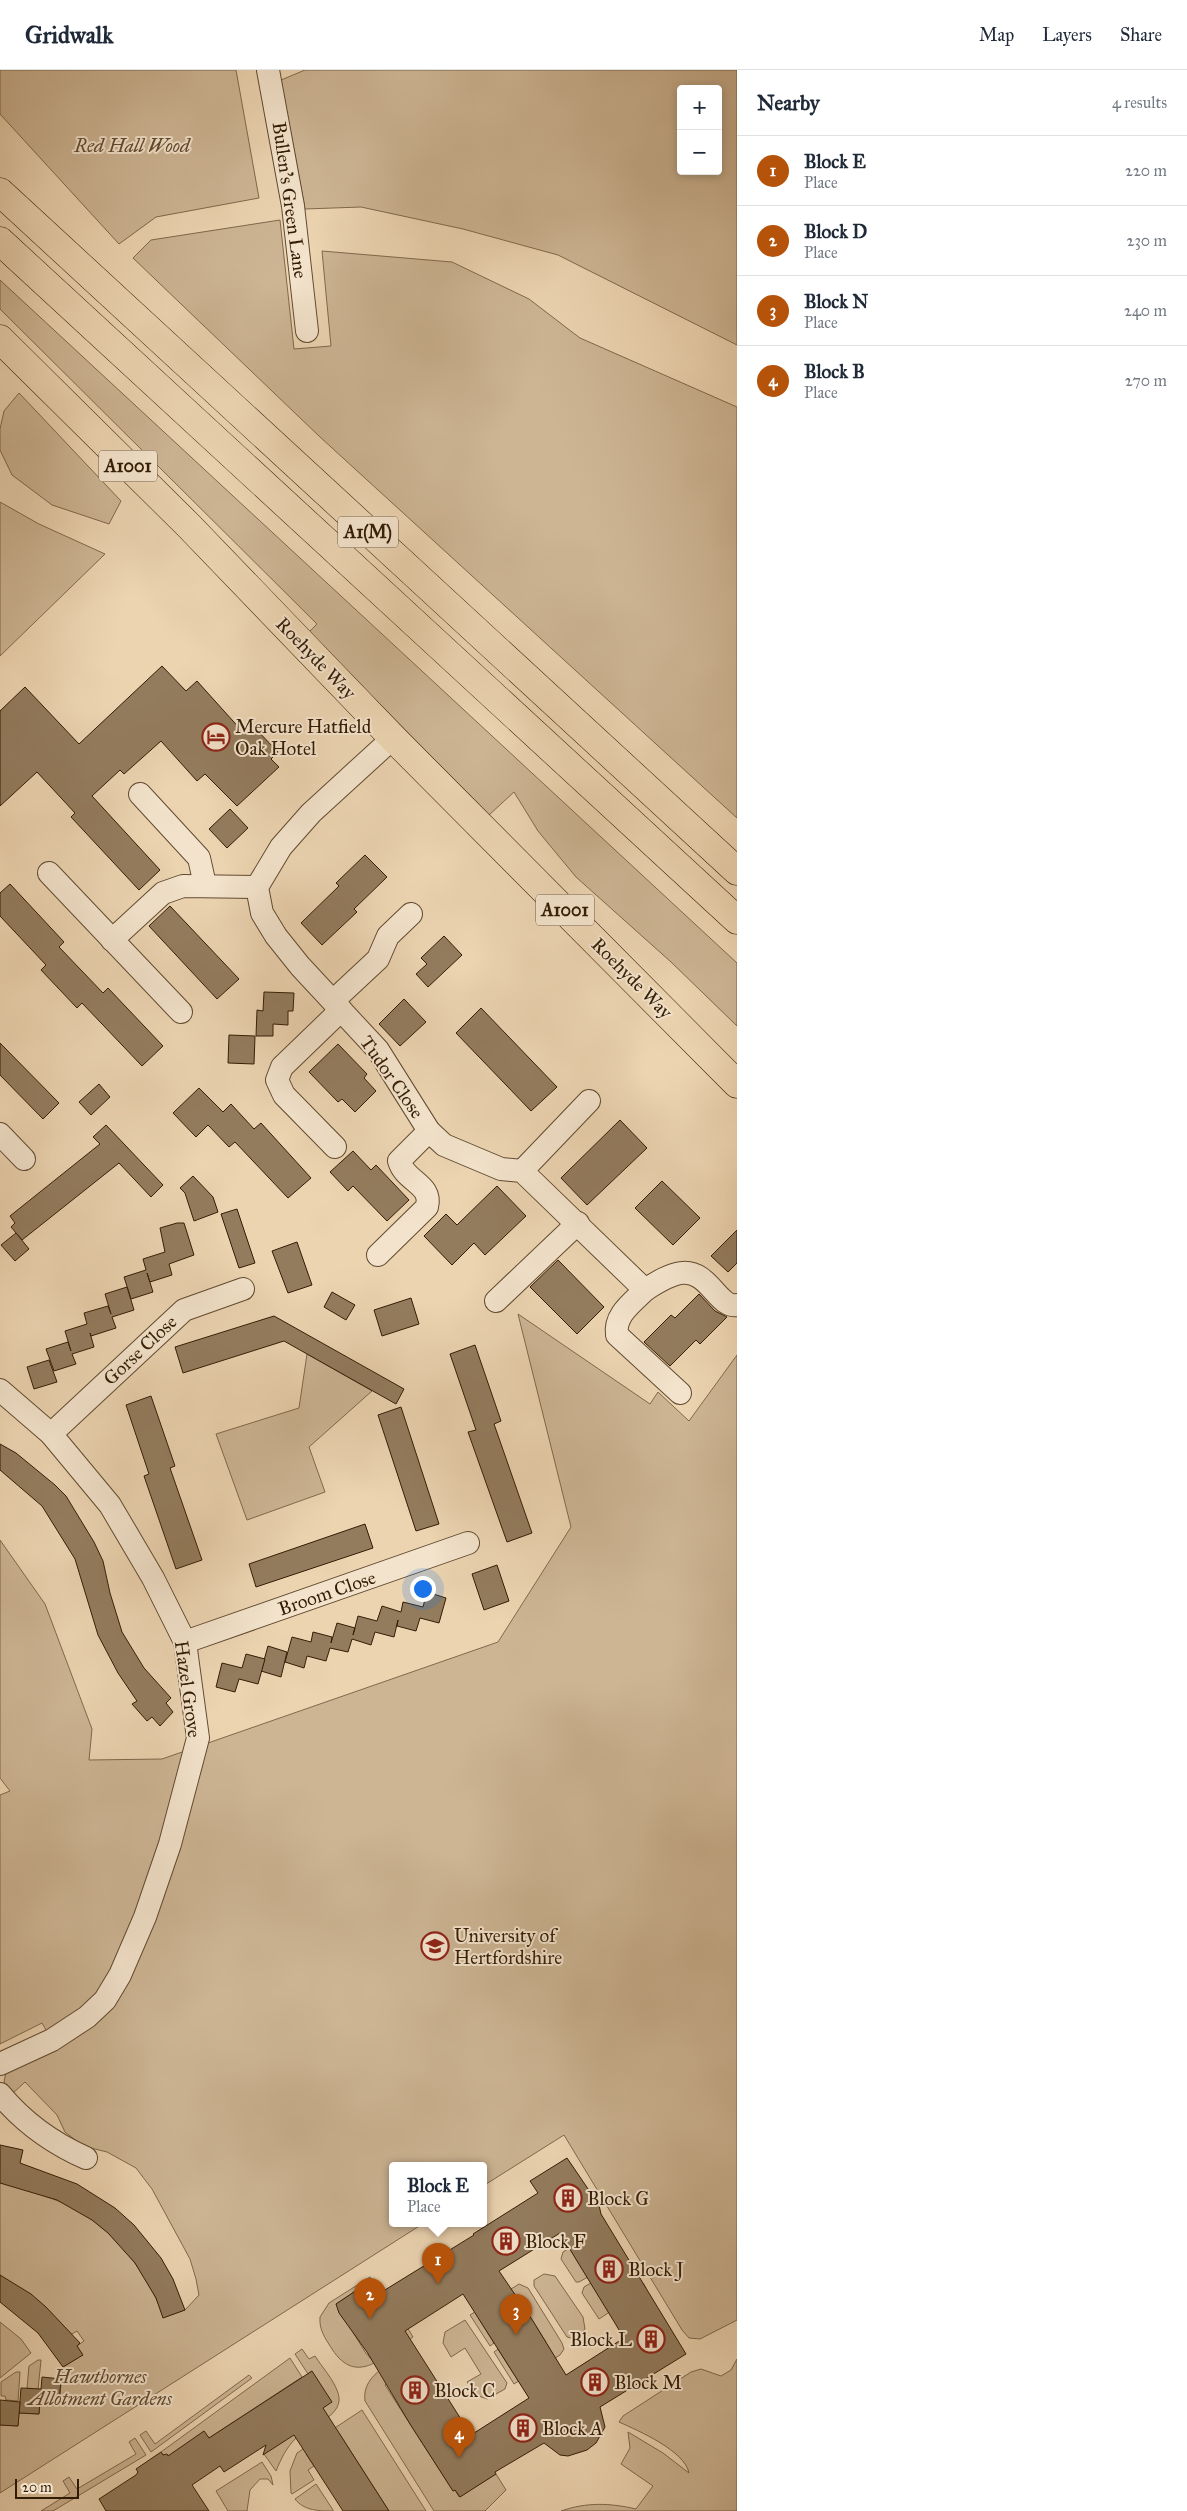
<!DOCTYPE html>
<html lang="en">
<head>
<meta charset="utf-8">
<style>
	:root { --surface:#fff; --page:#f6f6f7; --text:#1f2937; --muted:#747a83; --line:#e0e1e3; --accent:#b45309 }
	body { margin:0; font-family:"IM FELL Great Primer",serif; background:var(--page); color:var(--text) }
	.controls { position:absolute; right:15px; top:15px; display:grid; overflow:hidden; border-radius:5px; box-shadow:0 2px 8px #0003 }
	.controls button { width:45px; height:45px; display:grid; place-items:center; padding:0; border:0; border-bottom:1px solid var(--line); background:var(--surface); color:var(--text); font:25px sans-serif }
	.scale { position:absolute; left:15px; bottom:12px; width:64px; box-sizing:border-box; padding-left:5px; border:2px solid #331c04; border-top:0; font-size:14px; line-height:18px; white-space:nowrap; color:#331c04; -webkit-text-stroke:4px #f3e3cc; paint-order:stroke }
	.you { position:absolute; left:422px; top:1518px; width:18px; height:18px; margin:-12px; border:4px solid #fff; border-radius:50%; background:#1a73e8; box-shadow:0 0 0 8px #1a73e833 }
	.badge { display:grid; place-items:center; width:32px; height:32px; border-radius:50%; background:var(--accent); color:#fff; font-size:16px; font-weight:700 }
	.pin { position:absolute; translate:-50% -41px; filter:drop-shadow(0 1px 2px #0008) }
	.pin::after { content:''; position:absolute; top:26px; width:18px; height:15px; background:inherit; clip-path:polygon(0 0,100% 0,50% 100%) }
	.popup { position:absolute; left:389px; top:2092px; width:98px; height:65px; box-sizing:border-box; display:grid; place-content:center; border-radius:5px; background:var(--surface); filter:drop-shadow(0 1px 4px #0005); font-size:16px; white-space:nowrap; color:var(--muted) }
	.popup b { font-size:19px; color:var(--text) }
	.popup::after { content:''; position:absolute; left:50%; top:100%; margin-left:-10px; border:10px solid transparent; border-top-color:var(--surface) }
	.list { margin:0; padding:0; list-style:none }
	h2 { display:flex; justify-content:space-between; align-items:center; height:65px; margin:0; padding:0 20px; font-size:21px }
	h2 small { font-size:16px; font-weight:400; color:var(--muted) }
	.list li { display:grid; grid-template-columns:32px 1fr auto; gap:15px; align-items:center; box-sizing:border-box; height:70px; padding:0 20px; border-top:1px solid var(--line) }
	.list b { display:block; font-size:19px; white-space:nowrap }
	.list p { margin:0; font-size:16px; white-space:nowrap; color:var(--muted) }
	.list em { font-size:16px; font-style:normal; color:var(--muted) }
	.map { position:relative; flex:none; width:737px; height:2441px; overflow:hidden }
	header { display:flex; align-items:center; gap:30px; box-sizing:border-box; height:70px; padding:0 25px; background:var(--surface); border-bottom:1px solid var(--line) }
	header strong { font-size:24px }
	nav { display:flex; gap:28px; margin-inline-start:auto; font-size:18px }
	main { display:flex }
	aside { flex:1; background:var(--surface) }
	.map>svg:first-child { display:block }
	.green { fill:#cdb594; stroke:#80684c; fill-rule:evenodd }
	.building { fill:#937c5e; stroke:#331c04; fill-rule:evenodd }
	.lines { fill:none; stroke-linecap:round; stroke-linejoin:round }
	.minor-casing { stroke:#614a2f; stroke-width:24 }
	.primary-casing { stroke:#331c04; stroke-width:29 }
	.motorway-casing { stroke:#331c04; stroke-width:29 }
	.minor { stroke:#f3e3cc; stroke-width:22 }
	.primary { stroke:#ecd4b1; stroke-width:28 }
	.motorway { stroke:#ecd4b1; stroke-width:28 }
	.labels { text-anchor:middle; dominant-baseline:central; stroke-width:4; stroke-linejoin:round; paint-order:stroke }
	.shield { fill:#f3e3cc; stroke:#6d5840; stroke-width:1 }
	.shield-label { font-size:18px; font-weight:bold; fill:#331c04 }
	.park-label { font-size:19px; font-style:italic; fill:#614a2f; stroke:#f3e3cc }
	.street-label { font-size:19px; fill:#331c04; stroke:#f3e3cc }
	.poi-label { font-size:19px; fill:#331c04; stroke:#f3e3cc; text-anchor:start }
</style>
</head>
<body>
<header>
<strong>Gridwalk</strong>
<nav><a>Map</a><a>Layers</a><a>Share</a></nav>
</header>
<main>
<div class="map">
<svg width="737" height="2441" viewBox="0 0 737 2441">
	<rect width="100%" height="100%" fill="#ecd4b1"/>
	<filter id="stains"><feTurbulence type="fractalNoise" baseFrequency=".004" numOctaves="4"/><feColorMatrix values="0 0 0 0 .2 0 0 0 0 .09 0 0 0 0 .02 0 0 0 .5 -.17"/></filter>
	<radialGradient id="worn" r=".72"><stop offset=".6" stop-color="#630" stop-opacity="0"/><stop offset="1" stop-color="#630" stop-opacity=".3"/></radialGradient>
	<!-- green -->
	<g class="green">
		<polygon points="0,0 236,0 259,128 156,147 119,174 0,44"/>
		<path d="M305,0H737V275L558,185L463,159L361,137L305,139L281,10ZM681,19H718V101H681Z"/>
		<polygon points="280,150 294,279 331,276 322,181 452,192 529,229 580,268 737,337 737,748 320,367 133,188 151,170"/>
		<polygon points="0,210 737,893 737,956 671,892 576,807 538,761 514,722 489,745 309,562 317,554 0,239"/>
		<polygon points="19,323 121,431 109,454 52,435 12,405 0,380 0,359 4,341"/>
		<polygon points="0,432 39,454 105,484 0,586"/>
		<path d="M518,1244L650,1334L658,1322L689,1351L737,1285V2250L700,2269L689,2268L682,2260L564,2065L483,2116V2095H393V2153H424L0,2423V2355L18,2356L19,2343L39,2344L40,2332L59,2333L63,2297L82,2285L77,2276L84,2271L77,2261L70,2265L0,2205V2098C12,2106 25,2117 38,2123C51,2129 64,2132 77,2140C118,2164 147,2203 164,2247L185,2240L199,2225L196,2209L190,2189L152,2119L136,2098L107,2082L83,2076L65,2062L57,2045L25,2012L12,2024L4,2012L6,2002L52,1970L42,1953L0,1974V1725L10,1721L0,1708V1470L45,1534L92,1659L89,1690L162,1689L498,1572L571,1457Z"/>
		<polygon points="307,1284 372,1321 309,1377 325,1422 247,1450 216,1364 299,1338"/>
		<polygon points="605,2155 588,2207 579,2212 576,2212 561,2189 563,2182"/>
		<polygon points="544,2204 555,2206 583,2247 585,2259 575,2269 567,2267 534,2216 534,2210"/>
		<path d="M370,2207L372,2210L336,2234L365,2282L371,2289L392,2241L398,2242L413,2267C385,2285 357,2318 332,2279C325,2268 319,2260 320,2247L329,2233Z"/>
		<polygon points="591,2213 607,2236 643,2213 646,2218 599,2249 582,2223 584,2217"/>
		<polygon points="519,2214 528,2218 562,2273 564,2279 560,2285 514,2314 494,2282 498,2279 514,2304 546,2272 515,2225 479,2249 494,2273 490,2276 470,2245"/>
		<polygon points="465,2250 507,2313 505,2319 487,2329 476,2325 467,2312 481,2304 465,2278 451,2287 443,2273 445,2262"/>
		<polygon points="0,2252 21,2269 31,2283 0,2308"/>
		<path d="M302,2279L309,2289L315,2286C322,2297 334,2310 338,2323C346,2346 309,2356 296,2368C286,2378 281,2389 276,2401L264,2384L312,2301L308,2304L295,2284Z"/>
		<path d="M416,2279L385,2315L453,2421L455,2420L459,2427L496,2404L506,2420L485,2441H434L365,2331C361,2303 396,2291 416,2279Z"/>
		<polygon points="290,2288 302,2307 209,2368 204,2362 168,2386 163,2385 161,2382"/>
		<path d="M737,2289V2441H561C587,2432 610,2433 636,2439L653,2416L621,2394L630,2378L628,2362L663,2383L689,2403C685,2381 639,2361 619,2352L623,2346L691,2302L701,2299L721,2306L731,2300Z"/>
		<polygon points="38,2290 41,2290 38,2320 27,2318 29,2296"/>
		<polygon points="16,2302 20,2302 18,2331 6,2330 5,2326 1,2326 1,2312"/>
		<polygon points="249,2305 252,2308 151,2382 140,2365 146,2361 155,2374"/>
		<polygon points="362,2340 426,2441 389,2441 339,2363 306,2384 314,2396 308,2400 314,2410 292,2424 291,2423 290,2401 297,2383"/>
		<polygon points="135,2368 146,2385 53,2441 41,2441 70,2423 63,2411 69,2407 77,2419 136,2384 129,2372"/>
		<polygon points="262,2392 271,2406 273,2415 268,2409 260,2409 250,2420 247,2441 228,2441 216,2421"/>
		<path d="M316,2414L333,2440V2441C320,2441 304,2441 295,2429Z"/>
	</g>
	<!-- building -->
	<g class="building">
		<polygon points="162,596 186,621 197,611 242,661 251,654 278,682 271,689 279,697 237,736 205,704 197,711 161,671 124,704 120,700 92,726 160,800 139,820 71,747 75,743 37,702 0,736 0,641 25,617 79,674"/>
		<polygon points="230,739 248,758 227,778 209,759"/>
		<polygon points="365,785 387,807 354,839 357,842 322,875 301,853 339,816 336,813"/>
		<polygon points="10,814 64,872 59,877 103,923 108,918 163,976 142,996 82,933 77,938 41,900 46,895 0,846 0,823"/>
		<polygon points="170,836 239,909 217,929 149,856"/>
		<polygon points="444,866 462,885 428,917 416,904 427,894 421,888"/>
		<polygon points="264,922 294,923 293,941 288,941 288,955 273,954 273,966 256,966 257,940 263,941"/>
		<polygon points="404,929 426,952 400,976 379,954"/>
		<polygon points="481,938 557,1017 531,1041 456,963"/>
		<polygon points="229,965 255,966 254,994 228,993"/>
		<polygon points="0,973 59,1033 43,1049 0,1005"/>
		<polygon points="338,974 367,1004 364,1008 376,1021 355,1042 342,1029 338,1032 309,1002"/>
		<polygon points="99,1014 110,1027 91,1045 79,1032"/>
		<polygon points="199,1018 223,1042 231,1034 254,1059 261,1053 311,1108 288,1128 235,1072 229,1077 208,1055 196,1067 173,1043"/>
		<polygon points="620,1050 647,1078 587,1135 561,1108"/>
		<polygon points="106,1055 163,1115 151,1127 119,1093 22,1170 11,1157 15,1153 10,1146 100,1074 93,1067"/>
		<polygon points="353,1081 371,1100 376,1095 409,1130 387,1151 353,1116 348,1121 330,1102"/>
		<polygon points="193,1106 213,1127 218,1142 194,1151 185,1123 180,1118"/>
		<polygon points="662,1111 700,1148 673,1175 635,1138"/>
		<polygon points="497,1116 526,1146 485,1185 474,1173 452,1195 424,1166 446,1144 457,1155"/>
		<polygon points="237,1139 255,1193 239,1198 221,1144"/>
		<polygon points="177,1153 184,1153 194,1185 169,1194 172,1205 150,1212 147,1203 153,1222 131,1229 124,1207 146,1200 143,1189 165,1182 160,1158"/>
		<polygon points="737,1160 737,1193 728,1202 711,1186"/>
		<polygon points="16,1163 29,1179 15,1191 1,1175"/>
		<polygon points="297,1172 312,1215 288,1223 272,1181"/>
		<polygon points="558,1190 604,1237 577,1264 530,1217"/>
		<polygon points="127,1217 134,1240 112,1247 116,1258 91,1266 90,1263 94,1277 72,1284 76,1294 54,1301 46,1279 68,1272 71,1281 65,1261 87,1254 84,1243 108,1236 111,1244 105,1224"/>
		<polygon points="332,1222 355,1235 346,1250 324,1237"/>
		<polygon points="699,1224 715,1241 727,1247 700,1274 696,1270 670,1296 644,1272 671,1245 675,1248"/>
		<polygon points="411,1228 419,1254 382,1266 374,1240"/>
		<polygon points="274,1246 404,1319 396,1334 284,1271 183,1303 175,1277"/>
		<polygon points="475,1275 501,1351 494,1354 532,1463 507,1472 468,1362 476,1360 450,1284"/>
		<polygon points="49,1290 57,1312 34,1319 27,1297"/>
		<polygon points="151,1326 175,1396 170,1398 202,1490 176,1499 144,1406 149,1404 126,1335"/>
		<polygon points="401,1337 439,1454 416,1461 378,1345"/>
		<polygon points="0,1374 16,1383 55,1415 66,1426 94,1472 103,1491 110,1523 122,1562 144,1598 171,1628 166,1633 173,1642 160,1656 152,1647 147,1651 132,1634 137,1631 118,1603 98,1565 75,1489 42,1436 0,1400"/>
		<polygon points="365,1454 373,1478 256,1517 249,1494"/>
		<polygon points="497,1495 509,1531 484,1540 472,1504"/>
		<polygon points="427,1522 446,1528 439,1553 420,1548 416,1561 397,1556 398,1550 394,1567 375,1562 371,1575 352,1569 348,1582 330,1578 326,1591 307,1586 304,1598 285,1592 292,1567 311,1572 313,1562 332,1567 331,1573 337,1553 355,1558 353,1565 358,1546 377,1551 382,1536 401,1542 403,1532 423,1537"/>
		<polygon points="268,1576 287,1582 281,1607 261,1601"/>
		<polygon points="246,1584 265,1589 258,1614 239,1609 235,1622 216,1617 222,1593 242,1598"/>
		<polygon points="0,2075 23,2080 20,2093 77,2114 115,2138 134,2155 161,2188 173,2209 185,2240 163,2248 156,2228 135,2193 108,2163 92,2150 57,2130 0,2113"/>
		<path d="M567,2088L599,2135L601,2144L686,2284L600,2337L605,2357L596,2373L587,2380L568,2386L560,2385L544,2373L495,2402L496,2404L460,2427L455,2420L453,2421L410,2354L367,2282L339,2243L336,2234L372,2210L380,2223L474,2165L473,2164L538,2123L530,2111ZM560,2163L624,2268L566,2305L533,2251L499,2201ZM463,2224L529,2328L471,2365L405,2261Z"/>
		<polygon points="0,2205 31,2224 46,2237 80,2273 77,2276 83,2285 63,2297 38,2263 0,2232"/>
		<polygon points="312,2301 332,2332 323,2338 389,2441 343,2441 294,2365 263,2385 266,2375 224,2402 220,2396 192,2415 209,2441 106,2441 99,2429 136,2405 138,2402 136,2399 161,2382 163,2385 167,2384 168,2386 204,2361 209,2368"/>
		<polygon points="42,2307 61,2309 59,2333 40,2332 39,2344 19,2343 21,2318 41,2319"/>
		<polygon points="0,2330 20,2332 18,2356 0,2355"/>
	</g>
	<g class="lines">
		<!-- minor casing -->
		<g class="minor-casing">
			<g id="minor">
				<polyline points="268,0 293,136 307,261"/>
				<path d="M393,668L311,743L281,777L257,817L262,843L276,866L300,896L378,980L429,1061L444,1075L501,1099L522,1101L645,1220C656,1213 668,1205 681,1203C709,1199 718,1239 737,1235"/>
				<polyline points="140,724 199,788 205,815"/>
				<polyline points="49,803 181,942"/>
				<polyline points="112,870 163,823 183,816 257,817"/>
				<polyline points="333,931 378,889 388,866 411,844"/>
				<polyline points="0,1064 24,1089"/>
				<polyline points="335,1077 284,1025 277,1010 282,997 341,940"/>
				<polyline points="522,1101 589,1031"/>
				<path d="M378,1185L427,1137C433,1114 405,1112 399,1091L429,1061"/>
				<path d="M645,1220C632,1233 614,1245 617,1265L680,1323"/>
				<polyline points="496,1231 578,1153"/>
				<polyline points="0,1320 51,1364 110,1435 153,1508 185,1572 198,1668 170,1774 145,1847 120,1905 105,1930 87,1947 52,1970 0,1994"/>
				<polyline points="51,1364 184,1240 243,1219"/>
				<polyline points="185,1572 468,1473"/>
				<path d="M0,2024C24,2053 52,2073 86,2088"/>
			</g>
		</g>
		<!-- primary casing -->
		<g class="primary-casing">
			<polyline id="primary" points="0,269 189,456 393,668 737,1014"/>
		</g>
		<!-- motorway casing -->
		<g class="motorway-casing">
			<g id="motorway">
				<polyline points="0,122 737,801"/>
				<polyline points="0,171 737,850"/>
			</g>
		</g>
		<!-- minor -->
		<use href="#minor" class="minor"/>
		<!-- primary -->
		<use href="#primary" class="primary"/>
		<!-- motorway -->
		<use href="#motorway" class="motorway"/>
	</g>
	<!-- icons -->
	<defs>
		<g id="hotel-ring" transform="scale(1.4375)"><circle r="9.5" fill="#f3e3cc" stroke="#8f2418" stroke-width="1.5"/><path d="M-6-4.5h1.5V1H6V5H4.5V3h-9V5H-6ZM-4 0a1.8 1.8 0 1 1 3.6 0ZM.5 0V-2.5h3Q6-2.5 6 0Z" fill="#8f2418"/></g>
		<g id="university-ring" transform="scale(1.4375)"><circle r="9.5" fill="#f3e3cc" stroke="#8f2418" stroke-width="1.5"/><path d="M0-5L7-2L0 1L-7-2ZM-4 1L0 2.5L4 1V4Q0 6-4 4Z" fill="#8f2418"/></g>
		<g id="building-ring" transform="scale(1.4375)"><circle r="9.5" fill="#f3e3cc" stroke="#8f2418" stroke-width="1.5"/><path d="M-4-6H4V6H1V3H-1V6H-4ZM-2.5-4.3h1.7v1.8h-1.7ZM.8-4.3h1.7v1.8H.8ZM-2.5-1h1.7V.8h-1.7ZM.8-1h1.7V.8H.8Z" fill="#8f2418"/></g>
	</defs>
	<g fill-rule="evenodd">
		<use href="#hotel-ring" x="216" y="667"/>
		<use href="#university-ring" x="435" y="1876"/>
		<use href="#building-ring" x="568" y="2128"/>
		<use href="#building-ring" x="506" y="2171"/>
		<use href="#building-ring" x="609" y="2199"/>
		<use href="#building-ring" x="651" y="2269"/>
		<use href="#building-ring" x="595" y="2312"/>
		<use href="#building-ring" x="415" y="2320"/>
		<use href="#building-ring" x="523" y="2358"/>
	</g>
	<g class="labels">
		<!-- shield labels -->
		<g class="shield">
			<rect x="99" y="380.5" width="58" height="31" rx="4"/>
			<rect x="338" y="446.5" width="60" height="31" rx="4"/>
			<rect x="536" y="824.5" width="58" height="31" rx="4"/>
		</g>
		<g class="shield-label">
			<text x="128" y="396">A1001</text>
			<text x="368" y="462">A1(M)</text>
			<text x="565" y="840">A1001</text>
		</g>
		<!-- park labels -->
		<g class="park-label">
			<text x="132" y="75">Red Hall Wood</text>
			<text x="100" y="2306">Hawthornes<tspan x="100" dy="22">Allotment Gardens</tspan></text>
		</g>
		<!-- street labels -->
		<g class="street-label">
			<text transform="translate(290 130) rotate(82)">Bullen's Green Lane</text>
			<text transform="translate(316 588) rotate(46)">Roehyde Way</text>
			<text transform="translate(632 908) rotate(45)">Roehyde Way</text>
			<text transform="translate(392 1007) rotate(55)">Tudor Close</text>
			<text transform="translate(140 1280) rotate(-43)">Gorse Close</text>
			<text transform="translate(327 1523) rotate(-19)">Broom Close</text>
			<text transform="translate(188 1619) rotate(82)">Hazel Grove</text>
		</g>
		<!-- poi labels -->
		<g class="poi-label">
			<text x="235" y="656">Mercure Hatfield<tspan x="235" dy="22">Oak Hotel</tspan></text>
			<text x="454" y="1865">University of<tspan x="454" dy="22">Hertfordshire</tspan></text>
			<text x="587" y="2128">Block G</text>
			<text x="525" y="2171">Block F</text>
			<text x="628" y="2199">Block J</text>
			<text x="632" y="2269" text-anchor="end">Block L</text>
			<text x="614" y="2312">Block M</text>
			<text x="434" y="2320">Block C</text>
			<text x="542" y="2358">Block A</text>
		</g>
	</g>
	<rect width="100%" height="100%" filter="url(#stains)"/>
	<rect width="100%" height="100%" fill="url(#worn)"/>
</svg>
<div class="controls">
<button>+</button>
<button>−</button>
</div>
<div class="scale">20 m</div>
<div class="you"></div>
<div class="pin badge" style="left:438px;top:2214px">1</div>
<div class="popup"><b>Block E</b>Place</div>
<div class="pin badge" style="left:370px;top:2249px">2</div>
<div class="pin badge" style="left:516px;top:2265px">3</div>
<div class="pin badge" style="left:459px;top:2388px">4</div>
</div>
<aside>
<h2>Nearby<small>4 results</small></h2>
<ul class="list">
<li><span class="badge">1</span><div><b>Block E</b><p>Place</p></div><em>220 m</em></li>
<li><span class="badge">2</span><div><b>Block D</b><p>Place</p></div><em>230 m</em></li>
<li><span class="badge">3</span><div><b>Block N</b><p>Place</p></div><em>240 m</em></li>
<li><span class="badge">4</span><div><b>Block B</b><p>Place</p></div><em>270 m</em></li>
</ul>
</aside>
</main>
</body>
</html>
